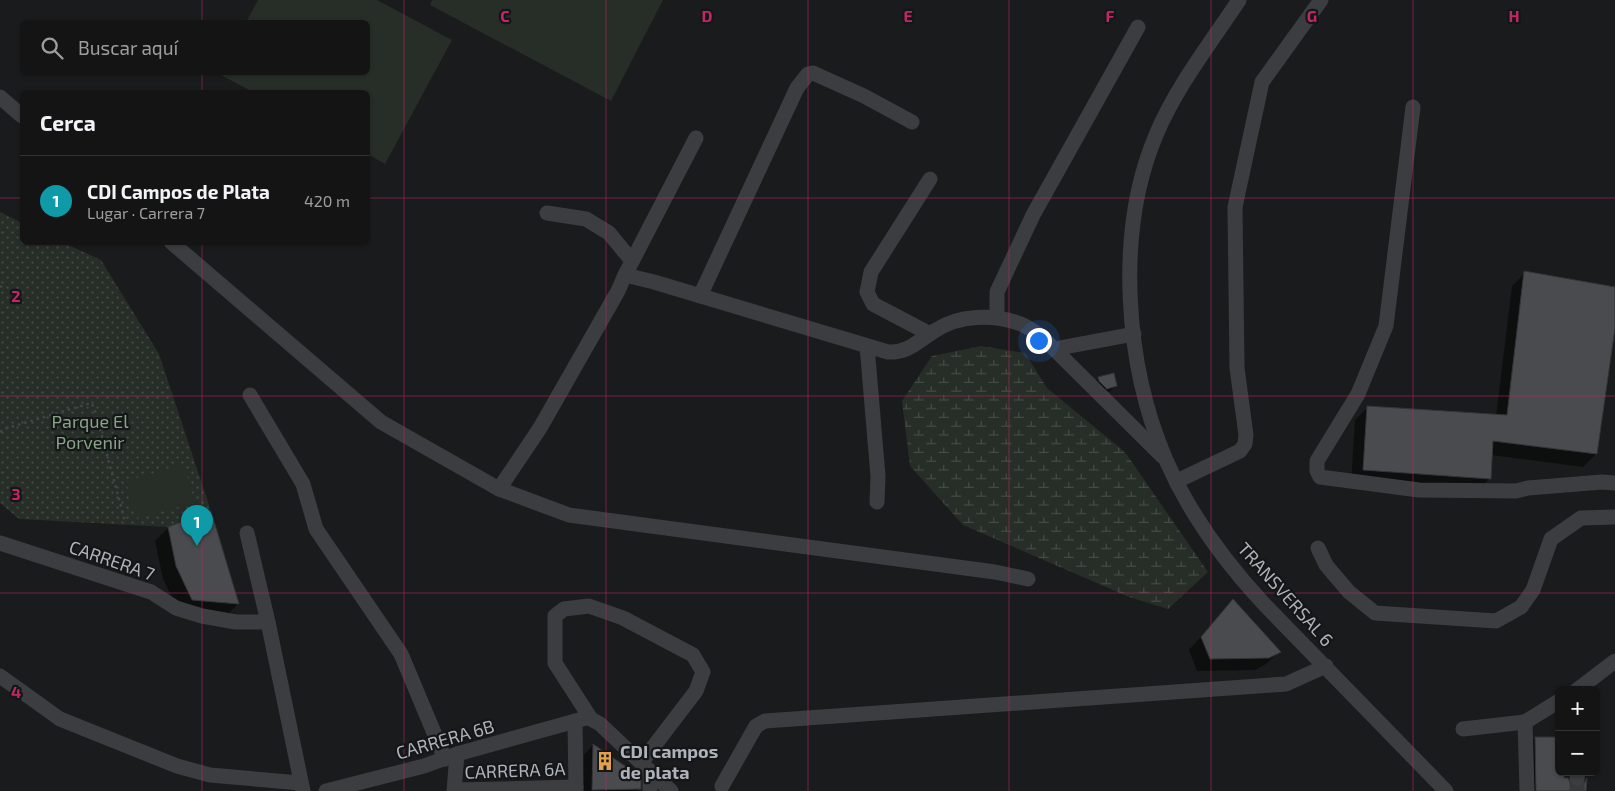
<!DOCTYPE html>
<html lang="es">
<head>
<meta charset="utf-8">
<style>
	:root { --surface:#141415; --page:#212122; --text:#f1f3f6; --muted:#9d9ea0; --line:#333334; --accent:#7c3aed }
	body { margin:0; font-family:"Exo 2",sans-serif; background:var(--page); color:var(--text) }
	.controls { position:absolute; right:15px; bottom:15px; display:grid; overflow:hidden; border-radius:8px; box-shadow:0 1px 4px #0004 }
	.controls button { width:45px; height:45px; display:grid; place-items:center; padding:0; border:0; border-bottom:1px solid var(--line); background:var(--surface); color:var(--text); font:25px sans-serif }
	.you { position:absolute; left:1038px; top:340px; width:18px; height:18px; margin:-12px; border:4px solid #fff; border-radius:50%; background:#1a73e8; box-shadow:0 0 0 8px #1a73e833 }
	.badge { display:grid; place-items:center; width:32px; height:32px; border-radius:50%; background:var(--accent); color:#fff; font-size:16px; font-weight:700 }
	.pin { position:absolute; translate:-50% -41px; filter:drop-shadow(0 1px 2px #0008) }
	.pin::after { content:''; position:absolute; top:26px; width:18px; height:15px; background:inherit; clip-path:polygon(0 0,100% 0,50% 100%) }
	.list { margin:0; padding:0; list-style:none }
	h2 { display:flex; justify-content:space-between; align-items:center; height:65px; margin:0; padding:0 20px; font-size:21px }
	h2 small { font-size:16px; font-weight:400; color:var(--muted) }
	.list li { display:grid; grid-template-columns:32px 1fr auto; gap:15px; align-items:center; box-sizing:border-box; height:90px; padding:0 20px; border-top:1px solid var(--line) }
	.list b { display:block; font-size:19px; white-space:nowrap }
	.list p { margin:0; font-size:16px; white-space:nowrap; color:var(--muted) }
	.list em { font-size:16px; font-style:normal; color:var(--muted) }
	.icon { flex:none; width:28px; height:28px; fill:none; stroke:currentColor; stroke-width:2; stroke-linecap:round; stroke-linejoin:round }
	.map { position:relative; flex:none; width:1615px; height:791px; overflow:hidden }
	.search { position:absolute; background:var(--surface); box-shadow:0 1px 4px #0004; left:20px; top:20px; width:350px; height:55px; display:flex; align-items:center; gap:12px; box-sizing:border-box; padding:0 18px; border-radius:8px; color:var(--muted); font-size:19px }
	.panel { position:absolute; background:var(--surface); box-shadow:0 1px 4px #0004; left:20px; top:90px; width:350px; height:155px; border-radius:8px }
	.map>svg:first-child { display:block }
	.wetland { fill:url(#wetland-marsh) }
	.park { fill:url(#park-dots) }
	.pitch { fill:#272e27 }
	.shadow { fill:#0007 }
	.building { fill:#4a4b4f; stroke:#353538 }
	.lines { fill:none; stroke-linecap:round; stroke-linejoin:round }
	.minor-tunnel { stroke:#38393c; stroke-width:15; stroke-dasharray:15 8; stroke-linecap:butt }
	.path { stroke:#424448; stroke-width:2.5; stroke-dasharray:2.5 4; stroke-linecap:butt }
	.minor { stroke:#3c3d41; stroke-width:15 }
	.grid { fill:none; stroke:#c02865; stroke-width:1; stroke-opacity:0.55 }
	.labels { text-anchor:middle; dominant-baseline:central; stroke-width:4.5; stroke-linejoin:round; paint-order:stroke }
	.park-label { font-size:18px; fill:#88a387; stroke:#151617 }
	.street-label { font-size:18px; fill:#aeb3bb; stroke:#151617 }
	.poi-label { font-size:18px; font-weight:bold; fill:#aeb3bb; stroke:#151617; text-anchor:start }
	.grid-label { font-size:16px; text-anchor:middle; font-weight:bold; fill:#c02865; stroke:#151617; stroke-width:4.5; stroke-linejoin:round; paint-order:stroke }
</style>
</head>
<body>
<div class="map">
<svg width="1615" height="791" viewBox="0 0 1615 791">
	<defs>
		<pattern id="wetland-marsh" width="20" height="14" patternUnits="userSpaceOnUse" patternTransform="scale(1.25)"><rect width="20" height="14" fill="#272e27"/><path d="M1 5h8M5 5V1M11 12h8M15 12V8" fill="none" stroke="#444a44"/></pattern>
		<pattern id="park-dots" width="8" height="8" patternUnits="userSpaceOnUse" patternTransform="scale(1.25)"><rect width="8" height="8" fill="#272e27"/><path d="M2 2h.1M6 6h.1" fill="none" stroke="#444a44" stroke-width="1.8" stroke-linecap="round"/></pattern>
	</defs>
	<rect width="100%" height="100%" fill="#1a1b1c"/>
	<!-- wetland -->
	<polygon class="wetland" points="981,346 1025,353 1047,388 1125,452 1208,572 1168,609 1129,597 963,525 910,466 902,401 932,356"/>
	<!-- park -->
	<polygon class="park" points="0,212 22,223 22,242 64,243 101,260 159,354 211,511 168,527 19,519 0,503"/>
	<!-- pitch -->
	<g class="pitch">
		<polygon points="258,0 377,0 452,40 385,164 368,154 368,92 253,92 219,74 219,72 368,72 368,22 246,22"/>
		<polygon points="432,0 663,0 611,101 430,5"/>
		<polygon points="184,464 195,503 135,518 126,481"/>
	</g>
	<!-- shadow -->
	<g class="shadow">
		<polygon points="1525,273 1615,288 1615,320 1596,454 1583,467 1491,455 1490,478 1477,491 1351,483 1355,420 1368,407 1496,416 1512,286"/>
		<polygon points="1099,378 1116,386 1109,392 1101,394 1093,384"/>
		<polygon points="210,513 238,604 225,617 179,612 163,579 155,541 168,528"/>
		<polygon points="1233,601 1279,652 1266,664 1255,670 1197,671 1189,650"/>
		<polygon points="1535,738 1563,779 1570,786 1576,789 1583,786 1585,781 1585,791 1534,791 1533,741"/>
		<polygon points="593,745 639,778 639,789 637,791 583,791 584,755"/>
	</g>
	<!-- building -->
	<g class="building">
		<polygon points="1524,271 1615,287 1615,328 1597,454 1493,441 1491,479 1363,470 1367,406 1507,415"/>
		<polygon points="1114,373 1117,386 1107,389 1099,381 1098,377"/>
		<polygon points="211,511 239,604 192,600 176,566 168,527"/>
		<polygon points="1233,599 1281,652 1269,658 1210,659 1201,637"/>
		<polygon points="1535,737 1559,737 1559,772 1564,772 1564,778 1568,778 1571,785 1575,787 1580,787 1584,784 1587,778 1586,791 1536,791"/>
		<polygon points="593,744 641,777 641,789 592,790"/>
	</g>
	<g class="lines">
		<!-- minor-tunnel -->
		<polyline class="minor-tunnel" points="1577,791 1577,778"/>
		<!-- path -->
		<g class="path">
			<polyline points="0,287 2,286"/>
			<polyline points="0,432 4,429 91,403 94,407 125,521"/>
		</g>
		<!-- minor -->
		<g class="minor">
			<path d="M1239,0C1210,44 1176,87 1156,135C1115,232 1125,365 1166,460C1189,513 1225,562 1264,604L1446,791"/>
			<polyline points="0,97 22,116"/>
			<polyline points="1413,107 1386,326 1358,394 1317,461 1317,471 1320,477 1419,490 1516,491 1528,488 1602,482 1615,483"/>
			<polyline points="547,213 586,219 609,233 632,261"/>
			<polyline points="171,242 381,422 499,489 569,515 995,572 1028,579"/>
			<polyline points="625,275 696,138"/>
			<polyline points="700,296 797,88 808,74 813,73 864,96 912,122"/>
			<polyline points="997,318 997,292 1033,215 1138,27"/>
			<polyline points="930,334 873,304 867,292 871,272 930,179"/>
			<polyline points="867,346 878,476 877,502"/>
			<polyline points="1054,349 1134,334"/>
			<polyline points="250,395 303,484 316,529 401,654 445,759"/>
			<polyline points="1177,481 1240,451 1245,444 1246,435 1237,368 1235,207 1262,82 1321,0"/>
			<path d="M499,489L540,428L618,291L625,275L654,282L888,352C909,353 919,340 936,330C959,315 992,314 1018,323C1026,325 1034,332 1041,336L1162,456"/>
			<polyline points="247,533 268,622 303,791"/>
			<polyline points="0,543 151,592 176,608 202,616 236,622 268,622"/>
			<polyline points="1318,548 1326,565 1349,592 1375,613 1496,621 1521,607 1533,590 1551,539 1581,518 1615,517"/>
			<polyline points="0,676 60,719 177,766 210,775 300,783"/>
			<polyline points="1577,690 1615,661"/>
			<polyline points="591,719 555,663 555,616 564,609 589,606 623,618 693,655 703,672 696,691 641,763"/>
			<polyline points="575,722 576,791"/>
			<polyline points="1463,729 1525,722"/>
			<polyline points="650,771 650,791"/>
			<polyline points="1577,778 1578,772"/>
			<polyline points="722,786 756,726 765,721 1286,684 1326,666"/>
			<polyline points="455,790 576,787"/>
			<polyline points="326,791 424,766 457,754 586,718 591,719 600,724 671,791"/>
			<polyline points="454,791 457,754"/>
			<polyline points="1527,791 1525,722 1559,701"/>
		</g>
	</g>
	<!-- grid -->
	<path class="grid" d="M202,0V22M404,0V791M606,0V791M808,0V791M1009,0V791M1211,0V791M1413,0V791M202,72V92M0,198H22M368,198H1615M202,242V791M0,396H1615M0,593H1615"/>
	<!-- icons -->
	<defs>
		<g id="building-bare" transform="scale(1.5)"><path d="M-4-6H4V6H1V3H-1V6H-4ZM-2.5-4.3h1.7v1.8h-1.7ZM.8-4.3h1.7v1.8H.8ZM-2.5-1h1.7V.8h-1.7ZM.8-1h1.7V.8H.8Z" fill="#e1a14e" stroke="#151617" stroke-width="2.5" paint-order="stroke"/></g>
	</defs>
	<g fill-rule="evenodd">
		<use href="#building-bare" x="605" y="761"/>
	</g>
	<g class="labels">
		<!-- park labels -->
		<g class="park-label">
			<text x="90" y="421">Parque El<tspan x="90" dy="21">Porvenir</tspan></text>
		</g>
		<!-- street labels -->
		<g class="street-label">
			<text transform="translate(112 560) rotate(19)">CARRERA 7</text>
			<text transform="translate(1286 594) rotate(48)">TRANSVERSAL 6</text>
			<text transform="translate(445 739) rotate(-16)">CARRERA 6B</text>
			<text transform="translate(515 770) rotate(-2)">CARRERA 6A</text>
		</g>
		<!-- poi labels -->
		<g class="poi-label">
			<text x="620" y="751">CDI campos<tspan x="620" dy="21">de plata</tspan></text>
		</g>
	</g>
	<g class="grid-label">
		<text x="505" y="22">C</text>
		<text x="707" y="22">D</text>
		<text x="908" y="22">E</text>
		<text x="1110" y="22">F</text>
		<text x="1312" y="22">G</text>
		<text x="1514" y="22">H</text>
		<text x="16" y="302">2</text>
		<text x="16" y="500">3</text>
		<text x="16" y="698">4</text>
	</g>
</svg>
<div class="controls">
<button>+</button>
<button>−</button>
</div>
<div class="you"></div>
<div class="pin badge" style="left:197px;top:546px;background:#0f9aa8">1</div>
<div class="search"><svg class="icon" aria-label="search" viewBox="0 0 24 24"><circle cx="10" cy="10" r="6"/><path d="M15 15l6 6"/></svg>Buscar aquí</div>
<section class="panel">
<h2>Cerca<small></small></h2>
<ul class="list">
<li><span class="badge" style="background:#0f9aa8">1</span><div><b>CDI Campos de Plata</b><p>Lugar · Carrera 7</p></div><em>420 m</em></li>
</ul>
</section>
</div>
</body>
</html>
